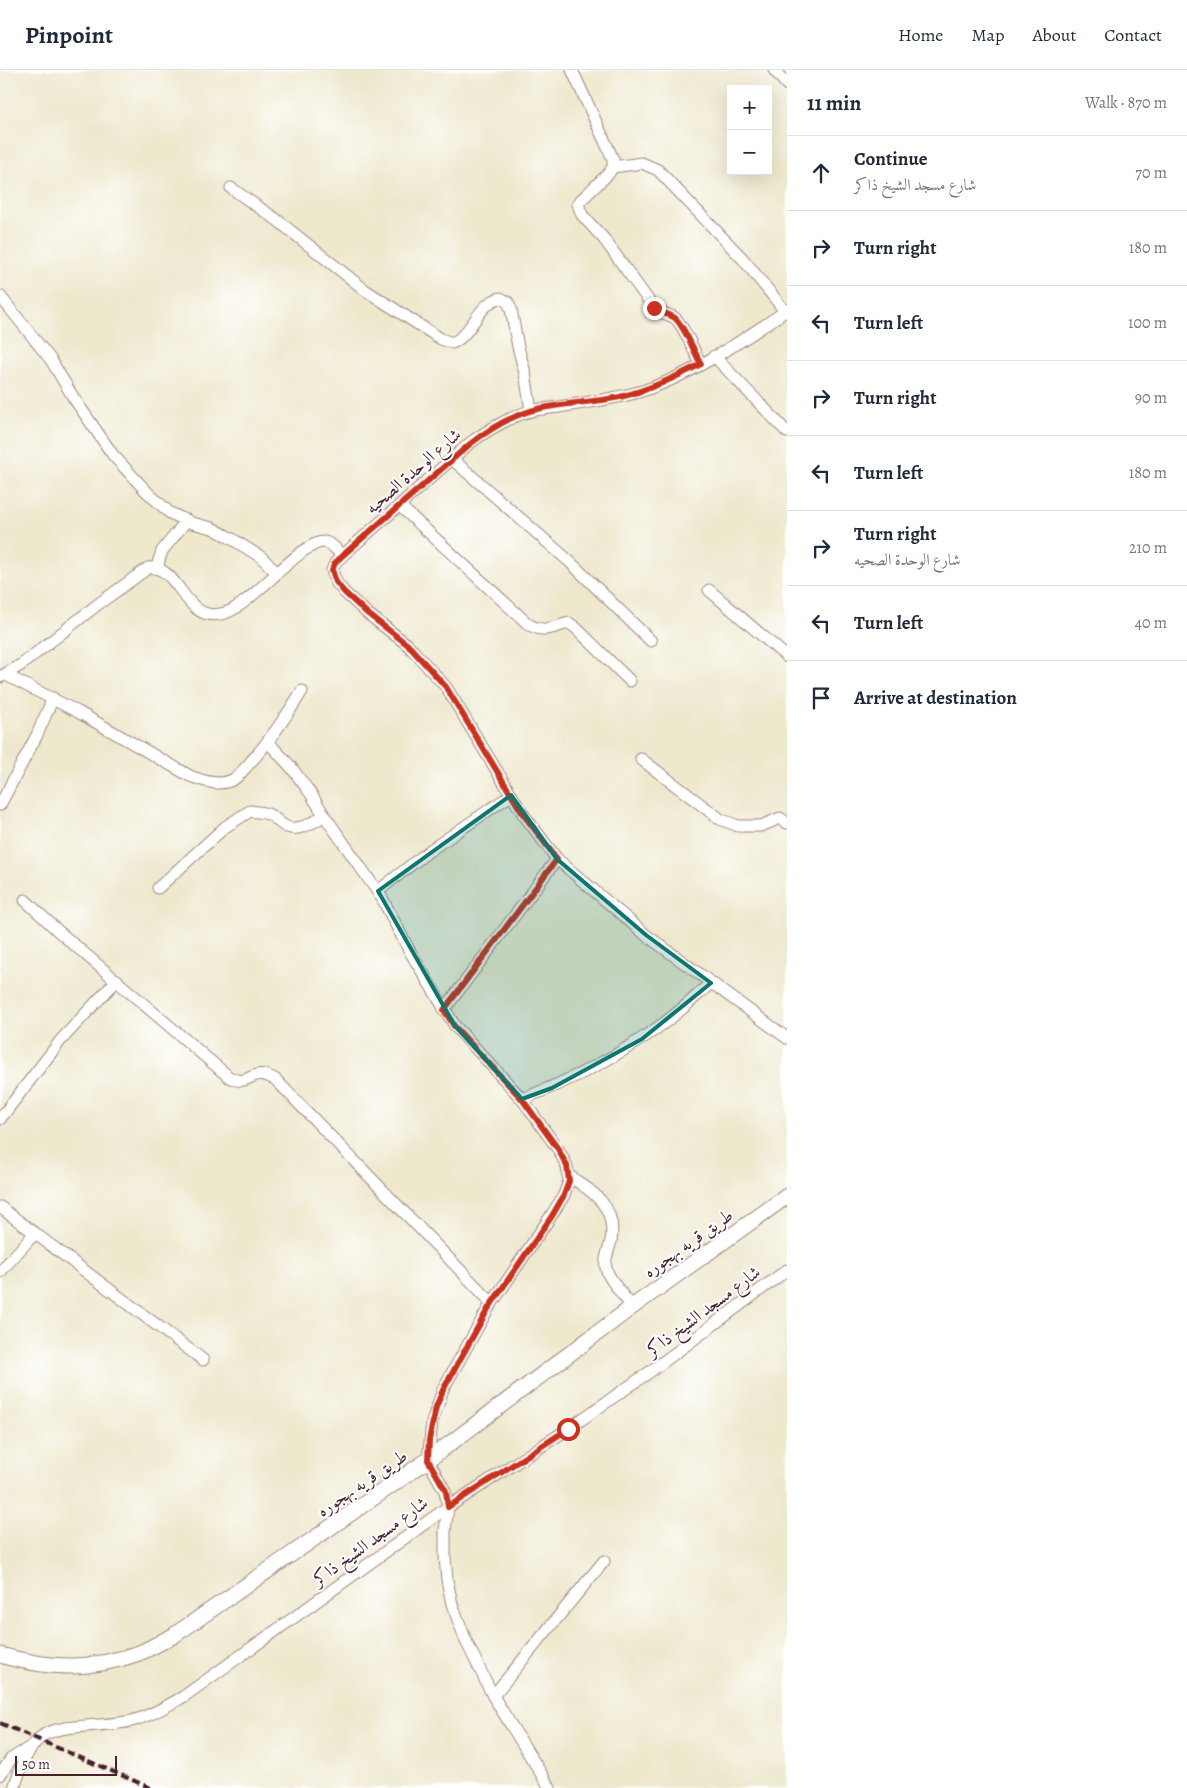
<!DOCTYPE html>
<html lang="en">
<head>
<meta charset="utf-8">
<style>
	:root { --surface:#fff; --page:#f2f2f3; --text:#1f2937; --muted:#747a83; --line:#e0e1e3 }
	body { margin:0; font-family:Alegreya,Amiri,serif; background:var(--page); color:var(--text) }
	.controls { position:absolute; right:15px; top:15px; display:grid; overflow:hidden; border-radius:0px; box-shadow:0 5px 20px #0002 }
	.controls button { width:45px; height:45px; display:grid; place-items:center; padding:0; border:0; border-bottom:1px solid var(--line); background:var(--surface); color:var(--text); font:25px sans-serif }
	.scale { position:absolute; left:15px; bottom:12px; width:102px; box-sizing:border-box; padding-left:5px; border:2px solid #4a1f2b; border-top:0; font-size:14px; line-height:18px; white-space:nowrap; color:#4a1f2b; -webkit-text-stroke:4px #fff; paint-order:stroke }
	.stop { position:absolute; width:15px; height:15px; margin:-11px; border:4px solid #c8321e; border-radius:50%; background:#fff }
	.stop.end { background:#c8321e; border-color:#fff; box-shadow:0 1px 5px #0008 }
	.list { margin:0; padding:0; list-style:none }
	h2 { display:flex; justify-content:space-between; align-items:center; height:65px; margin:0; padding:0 20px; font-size:21px }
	h2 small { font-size:16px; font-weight:400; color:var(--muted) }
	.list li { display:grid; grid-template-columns:32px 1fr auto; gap:15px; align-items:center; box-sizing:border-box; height:75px; padding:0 20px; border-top:1px solid var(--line) }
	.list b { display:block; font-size:19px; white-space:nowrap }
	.list p { margin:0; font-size:16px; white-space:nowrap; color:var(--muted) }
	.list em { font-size:16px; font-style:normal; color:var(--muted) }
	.icon { flex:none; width:28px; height:28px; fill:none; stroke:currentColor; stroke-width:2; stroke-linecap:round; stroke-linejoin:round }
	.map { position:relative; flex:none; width:787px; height:1718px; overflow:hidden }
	header { display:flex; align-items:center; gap:30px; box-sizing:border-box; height:70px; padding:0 25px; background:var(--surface); border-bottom:1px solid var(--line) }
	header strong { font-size:24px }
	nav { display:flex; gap:28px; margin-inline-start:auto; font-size:18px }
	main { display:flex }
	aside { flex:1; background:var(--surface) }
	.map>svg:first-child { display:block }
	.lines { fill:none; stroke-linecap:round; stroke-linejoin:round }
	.street-casing { stroke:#9c847c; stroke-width:13 }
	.secondary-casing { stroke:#9c847c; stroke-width:17 }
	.street { stroke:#fff; stroke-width:11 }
	.secondary { stroke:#fff; stroke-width:15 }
	.rail { stroke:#4a1f2b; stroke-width:4; stroke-dasharray:8 4; stroke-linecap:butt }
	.route { stroke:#c8321e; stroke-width:6 }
	.marked { fill:#0f766e; fill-opacity:0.2; stroke:#0f766e; stroke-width:4; stroke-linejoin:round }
	.labels { text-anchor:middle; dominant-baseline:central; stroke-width:4; stroke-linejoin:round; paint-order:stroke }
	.street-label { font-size:18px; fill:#4a1f2b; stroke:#fff }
</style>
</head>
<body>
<header>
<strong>Pinpoint</strong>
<nav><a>Home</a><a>Map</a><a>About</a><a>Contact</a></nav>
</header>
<main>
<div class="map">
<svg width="787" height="1718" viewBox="0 0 787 1718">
	<rect width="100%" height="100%" fill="#fff"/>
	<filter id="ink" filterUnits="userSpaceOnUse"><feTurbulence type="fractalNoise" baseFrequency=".02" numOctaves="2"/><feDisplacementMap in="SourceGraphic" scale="10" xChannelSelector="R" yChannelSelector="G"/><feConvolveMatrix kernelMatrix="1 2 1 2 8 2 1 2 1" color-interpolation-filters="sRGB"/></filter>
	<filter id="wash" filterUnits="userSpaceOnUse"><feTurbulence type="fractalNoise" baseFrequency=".0096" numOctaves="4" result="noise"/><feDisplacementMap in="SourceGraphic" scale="20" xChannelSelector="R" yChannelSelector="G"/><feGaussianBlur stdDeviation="1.12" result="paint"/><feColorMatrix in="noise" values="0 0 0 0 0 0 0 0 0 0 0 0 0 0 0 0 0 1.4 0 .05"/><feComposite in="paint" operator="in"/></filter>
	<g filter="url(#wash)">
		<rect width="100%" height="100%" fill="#eee8cd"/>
	</g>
	<g filter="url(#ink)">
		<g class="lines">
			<!-- street casing -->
			<g class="street-casing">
				<g id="street">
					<path d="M572,0L613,89V97L609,103L581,130L578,134L582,145L604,169L654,238C660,244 668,243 675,248C685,257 694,282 701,294"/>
					<polyline points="774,0 787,15"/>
					<polyline points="613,97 642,93 658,100 743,189 785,241"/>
					<path d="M231,118L277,150L365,220L441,269L452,273C472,265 478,233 500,228L508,232L511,239L518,277L525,303L531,341"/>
					<polyline points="0,226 51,290 73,327 113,385 147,422 170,443 192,453 212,458 229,467 261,487 277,503"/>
					<path d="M787,240C745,269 693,304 645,320C618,329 588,332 559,337C550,338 539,339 530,341C507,348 488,360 470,373L342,486L335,493L332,500L336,512L344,522L368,544L408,575L446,617L523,744L557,789L646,865L787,968"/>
					<polyline points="714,286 787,362"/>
					<polyline points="452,389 569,491 651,571"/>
					<path d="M400,436L528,554C544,564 552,557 569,553L576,558L630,611"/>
					<polyline points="157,497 162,481 187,450"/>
					<polyline points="709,520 787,587"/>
					<path d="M6,605L78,642L190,706C204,711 220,717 234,709C239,706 244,699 248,695C269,672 286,647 302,621"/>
					<path d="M0,607L21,595L97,535L148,498C181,494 183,556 225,543C252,535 301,471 324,472C332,473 337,480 342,486"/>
					<polyline points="268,672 291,697 311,724 324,745 382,828 409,880 455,956 522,1029 558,1079 567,1096 569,1111 564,1125 551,1146 488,1239 443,1319 432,1352 428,1390 445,1421 448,1437 445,1461 445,1486 447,1510 452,1534 466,1571 493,1626 550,1718"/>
					<polyline points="641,689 720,749 738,756 761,756 780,748 787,753"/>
					<polyline points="0,735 37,665 53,628"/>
					<path d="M158,818L225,757L250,741C256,742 265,742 270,745C275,747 278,752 283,755C296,764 313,753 324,745"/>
					<polyline points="378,821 429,781 511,725"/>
					<path d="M25,830L57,860L229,1007C252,1019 250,994 276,1010L492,1233"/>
					<polyline points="444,940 557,789"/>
					<path d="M522,1029C572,1010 621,985 664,953C681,941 696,926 711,913"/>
					<polyline points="0,1049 61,970 117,910"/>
					<path d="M568,1105C593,1122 617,1136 611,1171C609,1180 604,1188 606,1198C608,1209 625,1227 632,1237"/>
					<polyline points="0,1137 203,1290"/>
					<polyline points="0,1202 35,1163"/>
					<polyline points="493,1626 604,1491"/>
					<polyline points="0,1705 11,1689 32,1676"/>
					<path d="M14,1718C20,1701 26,1679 41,1667C59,1652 109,1658 135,1650C152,1645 167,1636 183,1627L448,1437L568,1359L651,1301L787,1200"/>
				</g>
			</g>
			<!-- secondary casing -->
			<g class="secondary-casing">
				<path id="secondary" d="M0,1585C50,1599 89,1601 139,1583C150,1579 162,1571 173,1566L428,1390L632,1237L787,1126"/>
			</g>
			<!-- street -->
			<use href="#street" class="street"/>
			<!-- secondary -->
			<use href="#secondary" class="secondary"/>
			<!-- rail -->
			<polyline class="rail" points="0,1653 151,1718"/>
		</g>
	</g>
	<g class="lines" filter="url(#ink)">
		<!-- route -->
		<path class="route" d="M568,1359L448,1437L446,1421L428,1390L429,1370L436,1337L443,1320L488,1239L552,1146L564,1125L569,1111L567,1096L558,1079L522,1029L454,956L444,940L557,789L523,744L446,617L408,575L368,544L344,522L336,512L332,500L335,493L342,486L470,374C488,360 507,348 530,341C557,333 591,333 620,327C649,320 674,308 701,294C694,282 685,257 675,248C668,243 660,244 654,238"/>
	</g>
	<!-- marked area -->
	<path class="marked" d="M511,725L557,789L646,865L711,913L642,969L552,1018L522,1029L455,956L378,821Z"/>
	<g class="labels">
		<!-- street labels -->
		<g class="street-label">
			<text transform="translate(413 401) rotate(-41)">شارع الوحدة الصحيه</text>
			<text transform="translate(688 1173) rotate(-35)">طريق قريه بهجوره</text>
			<text transform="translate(703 1241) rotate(-37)">شارع مسجد الشيخ ذاكر</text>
			<text transform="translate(362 1413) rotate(-34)">طريق قريه بهجوره</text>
			<text transform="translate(370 1471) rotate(-36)">شارع مسجد الشيخ ذاكر</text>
		</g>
	</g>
</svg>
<div class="controls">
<button>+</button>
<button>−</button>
</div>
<div class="scale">50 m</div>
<div class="stop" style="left:568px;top:1359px"></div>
<div class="stop end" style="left:654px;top:238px"></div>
</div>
<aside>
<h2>11 min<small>Walk · 870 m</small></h2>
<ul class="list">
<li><svg class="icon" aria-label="ahead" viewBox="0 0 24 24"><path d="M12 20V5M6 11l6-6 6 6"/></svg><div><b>Continue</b><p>شارع مسجد الشيخ ذاكر</p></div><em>70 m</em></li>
<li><svg class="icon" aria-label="right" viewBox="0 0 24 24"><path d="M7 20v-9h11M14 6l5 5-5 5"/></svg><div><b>Turn right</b></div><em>180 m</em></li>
<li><svg class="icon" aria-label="left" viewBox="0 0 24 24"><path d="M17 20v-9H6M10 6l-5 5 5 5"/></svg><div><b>Turn left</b></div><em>100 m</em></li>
<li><svg class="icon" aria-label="right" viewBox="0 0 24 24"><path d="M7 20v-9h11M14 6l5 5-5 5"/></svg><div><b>Turn right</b></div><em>90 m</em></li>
<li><svg class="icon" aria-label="left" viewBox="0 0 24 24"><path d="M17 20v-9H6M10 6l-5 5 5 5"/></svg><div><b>Turn left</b></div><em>180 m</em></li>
<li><svg class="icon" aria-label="right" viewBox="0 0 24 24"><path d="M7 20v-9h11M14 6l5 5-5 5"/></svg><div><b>Turn right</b><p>شارع الوحدة الصحيه</p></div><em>210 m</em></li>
<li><svg class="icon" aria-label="left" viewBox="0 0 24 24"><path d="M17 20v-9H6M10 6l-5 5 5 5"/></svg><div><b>Turn left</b></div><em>40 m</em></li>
<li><svg class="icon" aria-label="arrive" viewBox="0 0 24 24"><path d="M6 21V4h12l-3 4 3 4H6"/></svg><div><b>Arrive at destination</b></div></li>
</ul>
</aside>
</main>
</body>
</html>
